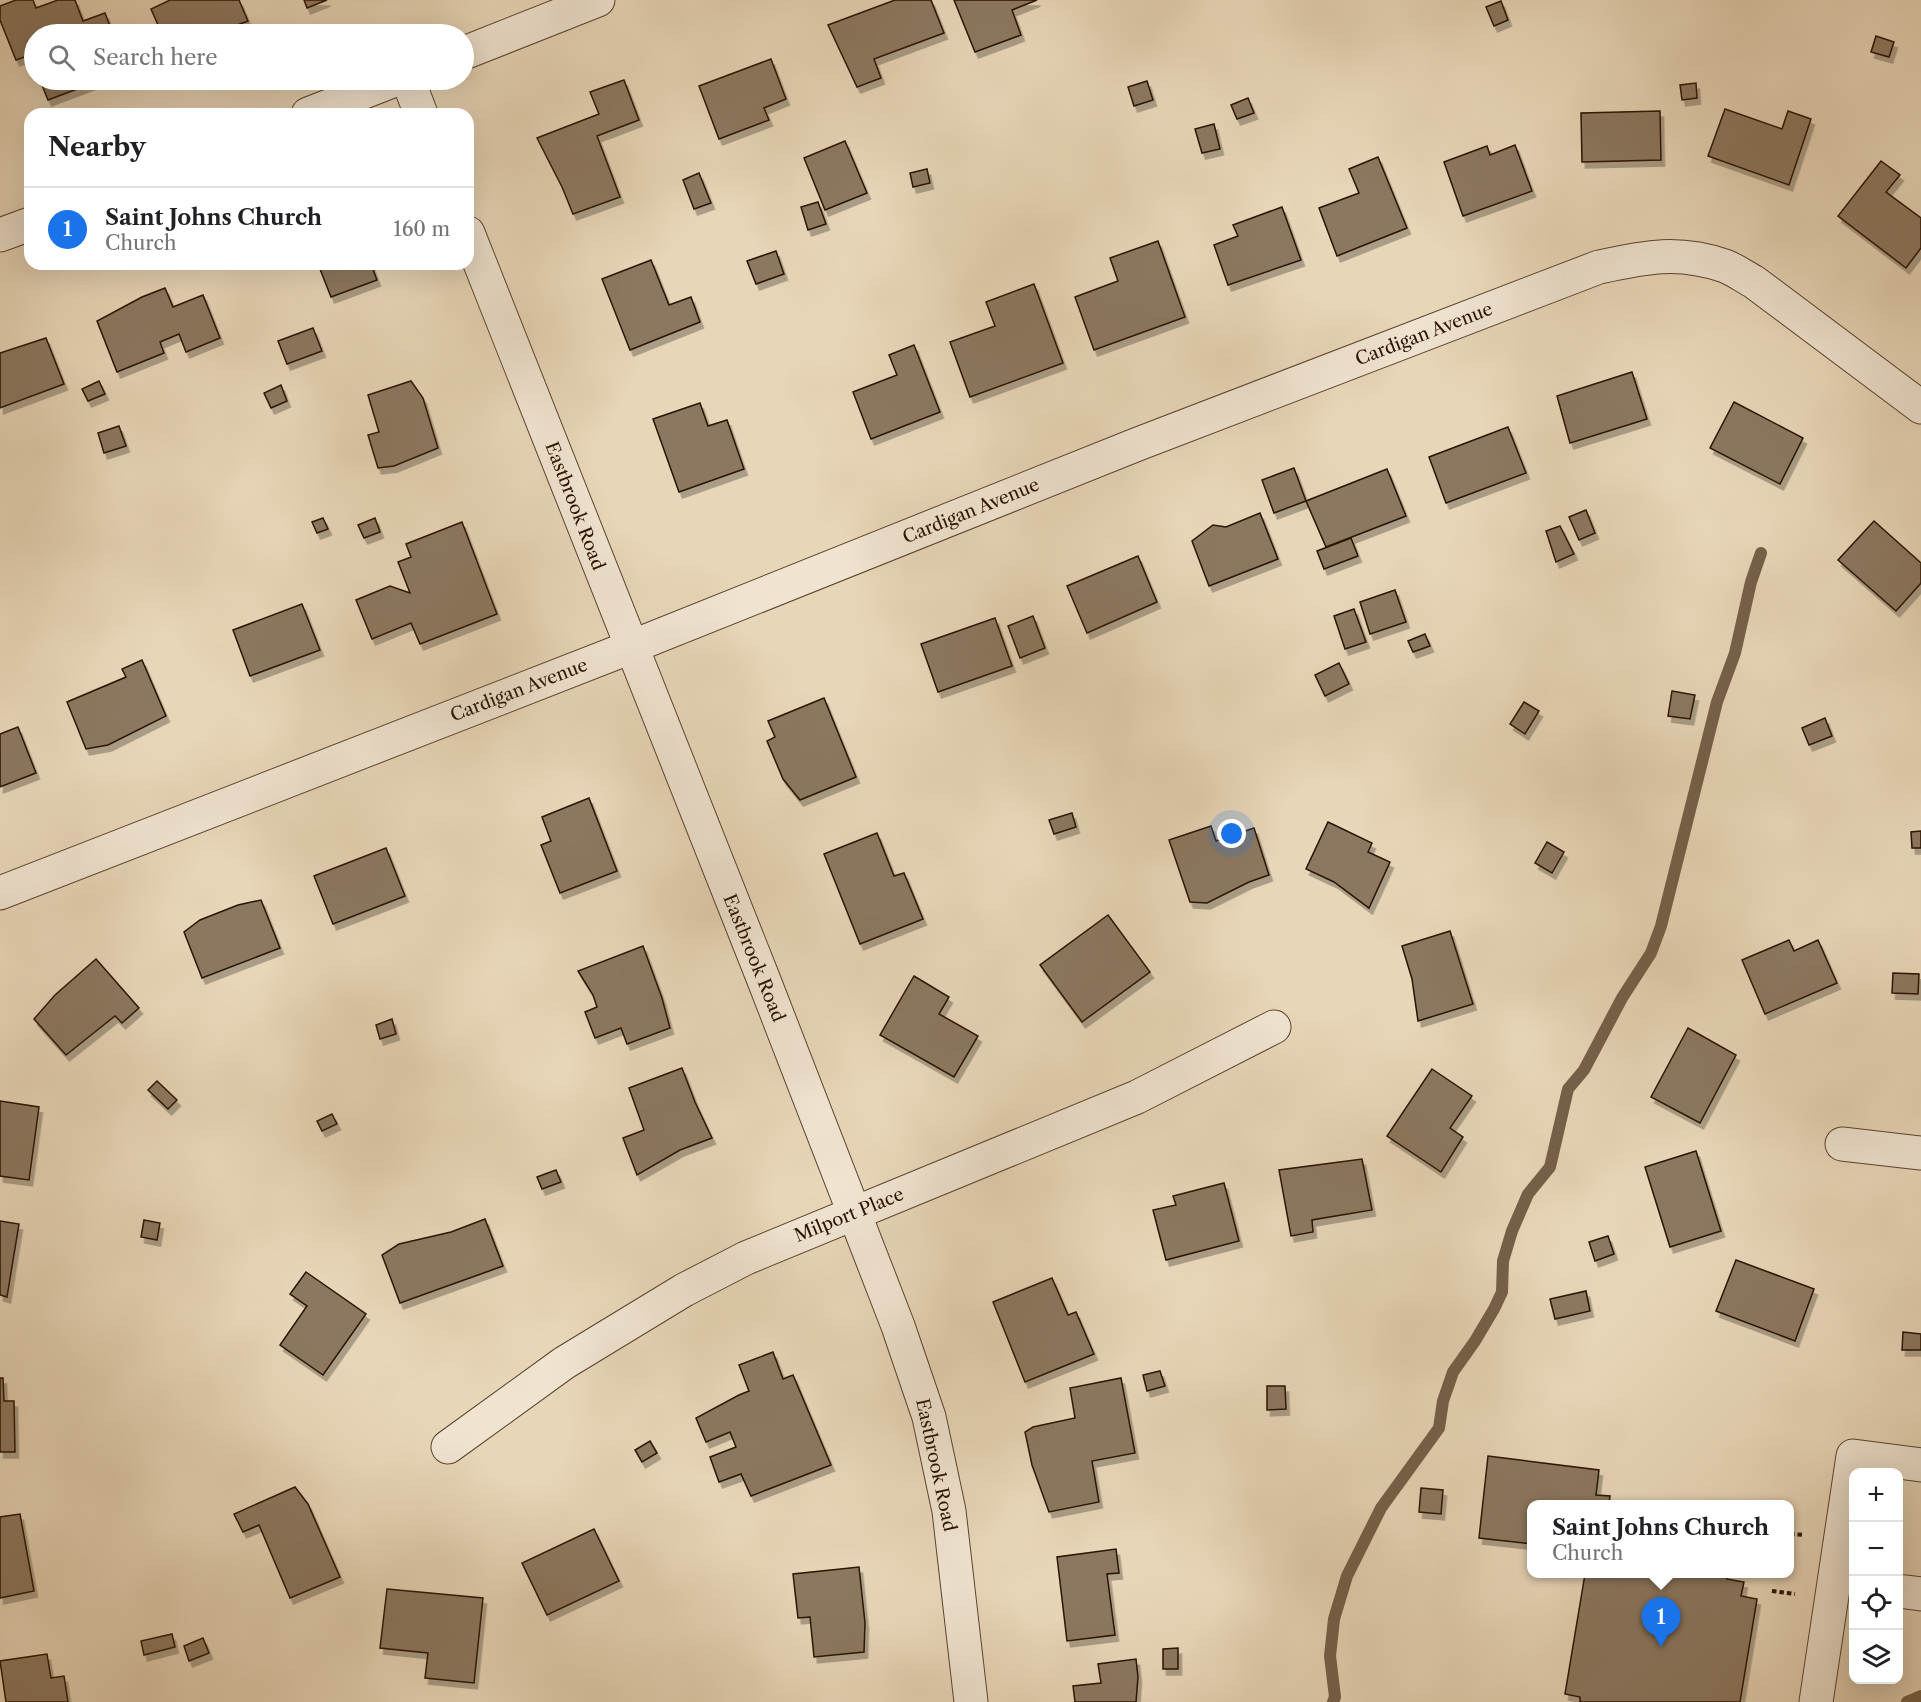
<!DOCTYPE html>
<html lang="en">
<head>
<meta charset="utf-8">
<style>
	:root { --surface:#fff; --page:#f6f6f6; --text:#202124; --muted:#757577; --line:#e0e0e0; --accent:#1a73e8 }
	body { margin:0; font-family:"Libre Caslon Text",serif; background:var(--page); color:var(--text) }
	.controls { position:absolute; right:18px; bottom:18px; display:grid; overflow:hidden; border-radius:12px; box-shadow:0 6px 24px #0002 }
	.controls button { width:54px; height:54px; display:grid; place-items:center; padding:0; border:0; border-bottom:2px solid var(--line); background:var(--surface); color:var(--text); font:30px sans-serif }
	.you { position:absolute; left:1232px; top:834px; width:21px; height:21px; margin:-15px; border:4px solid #fff; border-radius:50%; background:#1a73e8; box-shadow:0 0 0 9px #1a73e833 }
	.badge { display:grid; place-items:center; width:39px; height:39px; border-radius:50%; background:var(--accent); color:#fff; font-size:20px; font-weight:700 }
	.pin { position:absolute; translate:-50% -50px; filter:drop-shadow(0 2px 3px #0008) }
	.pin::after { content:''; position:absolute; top:32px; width:21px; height:18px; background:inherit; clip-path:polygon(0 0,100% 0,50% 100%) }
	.popup { position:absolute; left:1527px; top:1500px; width:267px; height:78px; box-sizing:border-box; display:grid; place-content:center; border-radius:12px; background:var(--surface); filter:drop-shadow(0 2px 4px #0005); font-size:20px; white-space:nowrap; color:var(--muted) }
	.popup b { font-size:22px; color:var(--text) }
	.popup::after { content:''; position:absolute; left:50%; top:100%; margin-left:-12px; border:12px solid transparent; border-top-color:var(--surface) }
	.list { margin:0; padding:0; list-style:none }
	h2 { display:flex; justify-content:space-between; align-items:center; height:78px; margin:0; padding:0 24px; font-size:26px }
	h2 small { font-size:20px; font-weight:400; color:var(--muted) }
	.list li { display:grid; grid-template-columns:39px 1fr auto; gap:18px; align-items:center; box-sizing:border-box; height:84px; padding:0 24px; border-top:2px solid var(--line) }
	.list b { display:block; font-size:22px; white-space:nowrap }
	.list p { margin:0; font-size:20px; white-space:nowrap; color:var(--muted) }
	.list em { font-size:20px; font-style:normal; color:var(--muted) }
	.icon { flex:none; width:33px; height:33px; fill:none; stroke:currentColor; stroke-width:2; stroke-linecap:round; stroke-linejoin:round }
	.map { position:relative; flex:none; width:1921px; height:1702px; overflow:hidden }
	.search { position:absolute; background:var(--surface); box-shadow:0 6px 24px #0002; left:24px; top:24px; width:450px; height:66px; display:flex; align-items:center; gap:15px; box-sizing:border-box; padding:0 21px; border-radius:33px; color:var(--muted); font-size:22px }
	.panel { position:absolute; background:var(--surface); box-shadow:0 6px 24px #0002; left:24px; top:108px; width:450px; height:162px; border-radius:18px }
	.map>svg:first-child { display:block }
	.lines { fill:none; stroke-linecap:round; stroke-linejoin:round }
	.stream { stroke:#756049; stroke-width:12 }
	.building { fill:#8c7860; stroke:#291300; stroke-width:1.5; filter:url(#shadow) }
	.minor-casing { stroke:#59442e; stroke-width:35 }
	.path { stroke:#291300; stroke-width:4; stroke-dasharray:4.5 3; stroke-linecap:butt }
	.minor { stroke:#f0e4d1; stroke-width:33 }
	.labels { text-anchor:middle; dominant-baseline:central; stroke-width:4.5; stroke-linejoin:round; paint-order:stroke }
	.street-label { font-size:18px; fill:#291300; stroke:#f0e4d1 }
</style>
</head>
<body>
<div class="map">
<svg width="1921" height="1702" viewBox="0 0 1921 1702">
	<defs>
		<filter id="shadow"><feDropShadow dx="3.5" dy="6" stdDeviation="0" flood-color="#0004"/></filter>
	</defs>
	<rect width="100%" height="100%" fill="#e8d6b8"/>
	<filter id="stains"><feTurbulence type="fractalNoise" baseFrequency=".00333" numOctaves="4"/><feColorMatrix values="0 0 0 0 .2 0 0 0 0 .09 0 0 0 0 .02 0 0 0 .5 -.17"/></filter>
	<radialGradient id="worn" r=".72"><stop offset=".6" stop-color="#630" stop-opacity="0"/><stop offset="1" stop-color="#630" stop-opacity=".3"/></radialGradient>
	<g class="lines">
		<!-- stream -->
		<g class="stream">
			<polyline points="1333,1702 1335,1697 1330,1656 1334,1619 1347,1576 1381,1508 1439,1428 1443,1401 1453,1372 1475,1341 1494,1309 1502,1292 1503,1261 1512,1231 1528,1194 1550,1167 1568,1089 1584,1070 1622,998 1651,953 1661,926 1717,702 1735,653 1751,582 1761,553"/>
			<polyline points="1907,1702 1921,1696"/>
		</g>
	</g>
	<!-- building -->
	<g class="building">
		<polygon points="16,0 33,0 36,8 58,0 75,0 83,21 105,13 113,34 34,34 34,66 30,55 16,60 0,20 0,6"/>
		<polygon points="170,0 239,0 248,21 213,34 162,34 151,9"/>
		<polygon points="304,0 327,0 307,8"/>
		<polygon points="895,0 931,0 944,33 874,59 881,78 857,87 828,25"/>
		<polygon points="954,0 1037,0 1012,10 1021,35 975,52"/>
		<polygon points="1501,1 1508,20 1494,26 1486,7"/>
		<polygon points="1876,36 1894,42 1889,57 1871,52"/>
		<polygon points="771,59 786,99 764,108 769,120 719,139 699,86"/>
		<polygon points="40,80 101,80 48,100"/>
		<polygon points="624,80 639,120 597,136 620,197 573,214 562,187 537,138 599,114 590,92"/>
		<polygon points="1147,81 1153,100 1134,106 1128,87"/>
		<polygon points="1696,83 1697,98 1682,100 1680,85"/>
		<polygon points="1248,98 1254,113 1237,119 1231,105"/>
		<polygon points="1725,109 1782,129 1788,111 1811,119 1789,185 1708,156"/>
		<polygon points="1660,111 1661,160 1582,162 1581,113"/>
		<polygon points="1214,124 1220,149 1202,153 1195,129"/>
		<polygon points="845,141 867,193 825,210 804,158"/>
		<polygon points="1515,145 1532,191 1463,216 1444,162 1487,146 1490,155"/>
		<polygon points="1378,157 1407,228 1337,256 1319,208 1359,193 1349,169"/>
		<polygon points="1881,161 1900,175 1886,192 1921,218 1921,248 1906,268 1838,216"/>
		<polygon points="927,169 930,183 913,187 910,173"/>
		<polygon points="699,173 711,203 694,209 683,180"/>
		<polygon points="818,202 826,224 808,230 801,207"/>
		<polygon points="1282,207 1301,260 1228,285 1214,245 1238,236 1233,225"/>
		<polygon points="1158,241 1185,317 1094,350 1075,297 1118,281 1110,258"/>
		<polygon points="776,251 784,274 756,284 747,261"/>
		<polygon points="651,260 669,305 691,297 700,322 630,350 602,279"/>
		<polygon points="318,264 371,264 377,280 331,297"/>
		<polygon points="1034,284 1063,363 970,397 950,342 995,326 986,302"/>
		<polygon points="165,288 173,307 203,295 220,338 186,352 179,334 160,342 164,353 117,372 97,321 142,297"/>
		<polygon points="313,328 322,351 287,364 278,341"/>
		<polygon points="46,338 64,384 0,408 0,353"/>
		<polygon points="914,345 940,412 871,439 853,392 897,375 889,355"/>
		<polygon points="1632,372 1647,419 1570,443 1557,396"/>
		<polygon points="99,381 105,394 88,401 82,389"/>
		<polygon points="411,381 423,398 438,448 394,466 378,468 368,435 379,432 368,395"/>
		<polygon points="281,385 287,401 271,408 264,393"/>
		<polygon points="1734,402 1803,438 1780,484 1710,448"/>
		<polygon points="700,403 708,426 727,420 744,469 679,492 653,419"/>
		<polygon points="119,426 126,446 104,453 98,433"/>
		<polygon points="1508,427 1526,473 1446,503 1429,457"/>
		<polygon points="1294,468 1306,501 1274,513 1262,480"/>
		<polygon points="1387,469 1406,516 1326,547 1306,501"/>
		<polygon points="1586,510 1595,533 1579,540 1569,517"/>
		<polygon points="1260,513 1278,559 1209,586 1192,541 1213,525 1226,527"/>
		<polygon points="323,518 328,529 317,533 312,522"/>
		<polygon points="375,518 380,532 364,538 358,525"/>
		<polygon points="1874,521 1921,563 1921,583 1896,611 1838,560"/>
		<polygon points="462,522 497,614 420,644 411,623 372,639 356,600 390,586 410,593 398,562 411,557 406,544"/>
		<polygon points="1560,526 1574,554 1556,562 1546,531"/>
		<polygon points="1351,538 1358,556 1324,569 1317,551"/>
		<polygon points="1138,556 1157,602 1087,633 1067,586"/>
		<polygon points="1395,590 1406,622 1370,634 1360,602"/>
		<polygon points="302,604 320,650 250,676 233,630"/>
		<polygon points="1354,609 1366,642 1345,649 1334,616"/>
		<polygon points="1033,616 1045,648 1020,658 1008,626"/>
		<polygon points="995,618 1012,666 938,692 921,644"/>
		<polygon points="1425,634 1430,646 1413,652 1408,641"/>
		<polygon points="142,660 166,716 108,745 86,749 67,702 126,677 122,669"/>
		<polygon points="1339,663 1349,684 1325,696 1315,675"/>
		<polygon points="1672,691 1695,695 1690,719 1668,716"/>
		<polygon points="824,698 856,777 800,800 783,779 767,741 775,737 768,721"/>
		<polygon points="1524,702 1539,711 1525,734 1510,724"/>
		<polygon points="1825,718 1832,736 1809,745 1802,728"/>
		<polygon points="18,727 36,773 0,787 0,734"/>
		<polygon points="589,798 617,871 560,893 541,845 551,841 542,817"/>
		<polygon points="1072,813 1076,827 1054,834 1049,820"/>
		<polygon points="1328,822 1372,843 1368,852 1390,862 1369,908 1334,882 1306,869"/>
		<polygon points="1211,826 1216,841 1254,828 1269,875 1249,882 1207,903 1190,902 1169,840"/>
		<polygon points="1921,831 1921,848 1912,848 1911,832"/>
		<polygon points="877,833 894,876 904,873 923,919 860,944 824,854"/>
		<polygon points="1547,842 1564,852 1552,873 1535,863"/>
		<polygon points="386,848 405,896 333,924 314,876"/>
		<polygon points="261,900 280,948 202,978 184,932 200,920 238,905"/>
		<polygon points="1108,915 1150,972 1082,1022 1040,965"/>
		<polygon points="1450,931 1473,1004 1418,1021 1412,979 1402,946"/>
		<polygon points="1789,940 1794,951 1818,940 1837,983 1765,1014 1742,960"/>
		<polygon points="643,946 662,998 670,1028 627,1044 621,1028 595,1038 585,1012 597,1007 593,995 578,971"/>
		<polygon points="96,959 139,1008 122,1023 115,1016 66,1055 34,1019 55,995"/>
		<polygon points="1893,973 1919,974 1918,994 1892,993"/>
		<polygon points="914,976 949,997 939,1014 978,1036 954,1077 880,1035"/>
		<polygon points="392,1019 396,1034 380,1039 376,1025"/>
		<polygon points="1688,1028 1736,1055 1700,1123 1651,1097"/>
		<polygon points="682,1068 695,1102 712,1138 680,1150 637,1175 623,1138 644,1130 629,1088"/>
		<polygon points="1432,1069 1472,1096 1450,1128 1463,1137 1441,1172 1387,1136"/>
		<polygon points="157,1081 177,1100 168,1109 148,1090"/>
		<polygon points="0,1101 39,1107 29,1180 0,1176"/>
		<polygon points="332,1114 337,1124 322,1131 317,1121"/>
		<polygon points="1696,1151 1721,1231 1670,1247 1645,1167"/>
		<polygon points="1362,1159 1372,1210 1312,1220 1313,1232 1291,1236 1279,1170"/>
		<polygon points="556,1170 561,1182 542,1189 537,1177"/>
		<polygon points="1224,1183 1239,1241 1166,1260 1153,1210 1176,1205 1173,1196"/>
		<polygon points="485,1219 503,1266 400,1303 382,1255 399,1244 451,1232"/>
		<polygon points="144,1220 160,1223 157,1240 141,1237"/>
		<polygon points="0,1221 19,1224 7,1297 0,1295"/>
		<polygon points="1608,1236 1614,1254 1595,1261 1589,1242"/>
		<polygon points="1736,1260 1814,1289 1795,1341 1716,1311"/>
		<polygon points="306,1272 366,1314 323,1375 280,1345 307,1306 290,1294"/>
		<polygon points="1052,1278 1068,1315 1076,1312 1094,1354 1025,1382 993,1302"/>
		<polygon points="1586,1291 1590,1311 1555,1319 1550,1299"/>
		<polygon points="1903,1332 1921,1334 1921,1350 1902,1350"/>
		<polygon points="773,1352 783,1379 793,1375 831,1465 751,1496 741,1474 719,1482 710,1457 736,1447 730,1432 706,1442 696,1418 739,1395 749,1391 739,1365"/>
		<polygon points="1160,1371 1165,1386 1147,1391 1143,1375"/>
		<polygon points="0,1378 3,1378 4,1401 14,1401 15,1452 0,1452"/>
		<polygon points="1121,1378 1135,1453 1092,1461 1099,1502 1049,1512 1032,1465 1025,1432 1033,1427 1075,1418 1070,1388"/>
		<polygon points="1267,1386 1285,1386 1286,1409 1267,1410"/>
		<polygon points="650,1441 657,1453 642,1462 635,1450"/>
		<polygon points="1488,1456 1599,1470 1596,1495 1610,1496 1609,1504 1532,1504 1532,1544 1479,1538"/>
		<polygon points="295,1487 308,1504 340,1577 290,1598 259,1525 243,1532 234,1514"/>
		<polygon points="1421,1488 1443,1490 1441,1514 1419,1512"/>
		<polygon points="20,1514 34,1591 0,1598 0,1517"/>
		<polygon points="594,1529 619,1581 547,1615 522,1563"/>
		<polygon points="1116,1549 1119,1573 1107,1574 1115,1635 1067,1641 1057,1557"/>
		<polygon points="859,1567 865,1623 864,1652 814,1657 810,1617 798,1618 793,1574"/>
		<polygon points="1585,1574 1604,1575 1605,1574 1728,1574 1727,1579 1744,1582 1741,1596 1757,1599 1740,1702 1580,1702 1580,1697 1565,1694"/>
		<polygon points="387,1589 483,1598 474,1683 425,1678 428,1653 380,1648"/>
		<polygon points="172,1634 175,1647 144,1655 141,1641"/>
		<polygon points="203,1638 209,1653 189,1661 184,1646"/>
		<polygon points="1178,1648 1178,1669 1163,1669 1163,1649"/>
		<polygon points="47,1654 51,1678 64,1676 68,1702 6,1702 0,1661"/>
		<polygon points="1136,1659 1138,1677 1136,1702 1075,1702 1073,1686 1101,1683 1098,1664"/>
	</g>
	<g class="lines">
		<!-- minor casing -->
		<g class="minor-casing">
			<g id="minor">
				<polyline points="464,53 598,0"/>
				<polyline points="408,80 421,114"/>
				<polyline points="308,114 395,80"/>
				<polyline points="468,233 765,983 898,1326 929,1417 949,1511 971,1702"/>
				<polyline points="0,235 30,224"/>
				<path d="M0,893L631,647L1138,444L1599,267C1646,257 1678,250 1725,266C1735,270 1745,277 1754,282L1921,407"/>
				<polyline points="1842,1144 1921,1153"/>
				<polyline points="448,1447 564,1363 684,1290 746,1258 1137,1097 1274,1027"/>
				<polyline points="1898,1591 1921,1594"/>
				<polyline points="1816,1702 1853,1456 1921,1465"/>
			</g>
		</g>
		<!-- path -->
		<g class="path">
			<polyline points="1790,1534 1804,1535"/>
			<polyline points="1772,1591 1795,1594"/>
		</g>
		<!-- minor -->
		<use href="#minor" class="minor"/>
	</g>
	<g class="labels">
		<!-- street labels -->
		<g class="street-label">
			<text transform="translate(1424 334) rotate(-21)">Cardigan Avenue</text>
			<text transform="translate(575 506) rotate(69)">Eastbrook Road</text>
			<text transform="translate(971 511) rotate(-22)">Cardigan Avenue</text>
			<text transform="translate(519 690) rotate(-21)">Cardigan Avenue</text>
			<text transform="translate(754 958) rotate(68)">Eastbrook Road</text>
			<text transform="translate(849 1215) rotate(-22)">Milport Place</text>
			<text transform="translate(936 1465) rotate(78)">Eastbrook Road</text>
		</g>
	</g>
	<rect width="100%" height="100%" filter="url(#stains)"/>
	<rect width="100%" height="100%" fill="url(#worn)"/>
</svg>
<div class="controls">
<button>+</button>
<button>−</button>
<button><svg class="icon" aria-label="locate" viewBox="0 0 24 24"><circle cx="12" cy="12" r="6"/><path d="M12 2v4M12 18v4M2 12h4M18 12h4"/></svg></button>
<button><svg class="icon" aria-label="layers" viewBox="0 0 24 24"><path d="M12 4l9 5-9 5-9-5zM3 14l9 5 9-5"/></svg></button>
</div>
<div class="you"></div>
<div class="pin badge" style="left:1661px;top:1647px">1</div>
<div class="popup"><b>Saint Johns Church</b>Church</div>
<div class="search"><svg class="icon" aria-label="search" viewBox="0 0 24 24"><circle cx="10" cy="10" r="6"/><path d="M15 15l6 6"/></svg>Search here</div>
<section class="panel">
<h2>Nearby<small></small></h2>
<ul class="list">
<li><span class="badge">1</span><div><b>Saint Johns Church</b><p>Church</p></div><em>160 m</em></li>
</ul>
</section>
</div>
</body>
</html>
